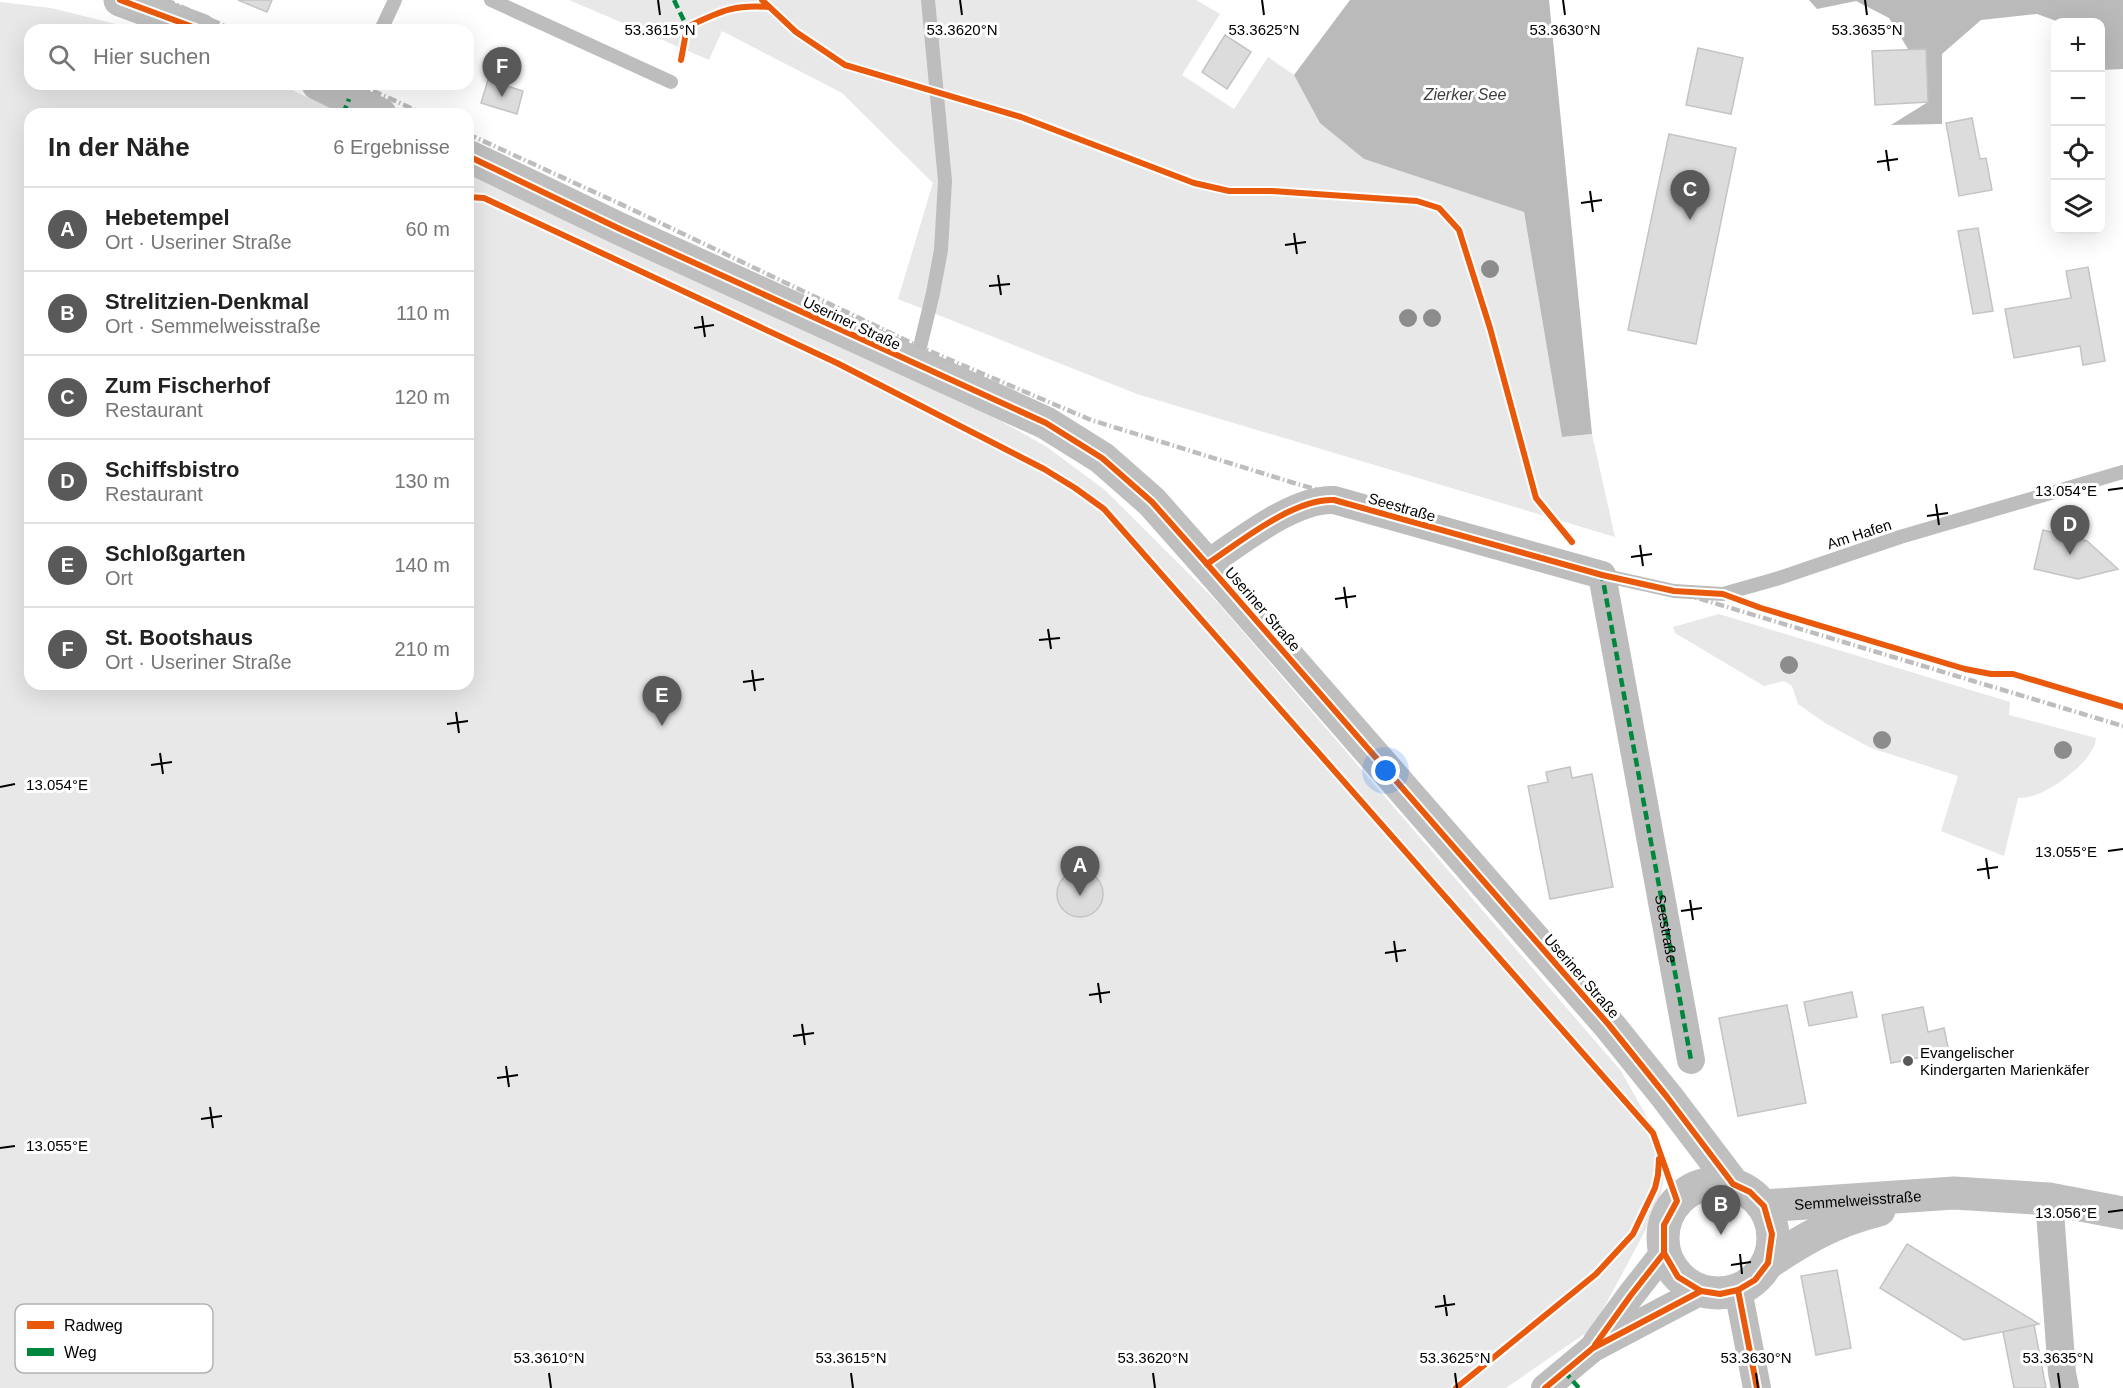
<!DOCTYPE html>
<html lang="de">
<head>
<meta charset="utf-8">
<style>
	:root { --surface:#fff; --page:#f2f2f2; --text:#222; --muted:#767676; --line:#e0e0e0; --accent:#595959 }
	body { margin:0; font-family:Helvetica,sans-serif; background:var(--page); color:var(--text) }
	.controls { position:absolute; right:18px; top:18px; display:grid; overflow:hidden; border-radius:12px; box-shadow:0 6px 24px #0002 }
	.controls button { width:54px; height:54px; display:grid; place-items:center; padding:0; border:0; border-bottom:2px solid var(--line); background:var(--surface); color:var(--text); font:30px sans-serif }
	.you { position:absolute; left:1386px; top:771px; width:21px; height:21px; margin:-15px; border:4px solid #fff; border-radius:50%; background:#1a73e8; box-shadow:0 0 0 9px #1a73e833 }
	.badge { display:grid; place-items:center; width:39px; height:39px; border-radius:50%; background:var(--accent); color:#fff; font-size:20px; font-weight:700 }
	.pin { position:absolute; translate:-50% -50px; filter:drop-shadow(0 2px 3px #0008) }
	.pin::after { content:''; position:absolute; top:32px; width:21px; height:18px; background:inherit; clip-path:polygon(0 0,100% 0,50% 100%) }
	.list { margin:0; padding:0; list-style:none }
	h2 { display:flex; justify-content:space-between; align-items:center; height:78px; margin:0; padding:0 24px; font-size:26px }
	h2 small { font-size:20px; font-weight:400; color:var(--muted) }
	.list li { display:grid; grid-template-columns:39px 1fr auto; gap:18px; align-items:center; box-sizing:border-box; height:84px; padding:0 24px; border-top:2px solid var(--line) }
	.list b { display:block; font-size:22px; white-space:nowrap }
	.list p { margin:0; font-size:20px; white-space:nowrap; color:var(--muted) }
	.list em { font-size:20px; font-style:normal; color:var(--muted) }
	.icon { flex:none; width:33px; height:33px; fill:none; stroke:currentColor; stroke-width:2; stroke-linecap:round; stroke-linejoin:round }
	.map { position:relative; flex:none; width:2123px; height:1388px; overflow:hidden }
	.search { position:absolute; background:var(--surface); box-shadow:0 6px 24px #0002; left:24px; top:24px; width:450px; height:66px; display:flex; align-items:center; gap:15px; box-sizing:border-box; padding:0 21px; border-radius:18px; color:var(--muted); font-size:22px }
	.panel { position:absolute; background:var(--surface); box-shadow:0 6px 24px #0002; left:24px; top:108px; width:450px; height:582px; border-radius:18px }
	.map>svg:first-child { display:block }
	.green { fill:#e8e8e8 }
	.water { fill:#bababa }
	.building { fill:#dcdcdc; stroke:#c4c4c4; stroke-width:1.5 }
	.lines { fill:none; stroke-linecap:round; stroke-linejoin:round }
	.service { stroke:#bdbdbd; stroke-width:14 }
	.minor { stroke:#bdbdbd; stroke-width:28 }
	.secondary { stroke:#bfbfbf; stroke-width:33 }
	.rail { stroke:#bdbdbd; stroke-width:4.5; stroke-dasharray:9 3 1.5 3; stroke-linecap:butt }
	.quiet { stroke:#00873e; stroke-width:4.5; stroke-dasharray:9 4.5; stroke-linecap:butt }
	.cycleway-casing { stroke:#fff; stroke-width:10 }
	.cycleway { stroke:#e8590c; stroke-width:6 }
	.tree { fill:#8c8c8c }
	.ticks { fill:none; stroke:#000; stroke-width:2 }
	.poi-dot { fill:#595959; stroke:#fff; stroke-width:2 }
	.labels { text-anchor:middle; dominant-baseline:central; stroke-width:6; stroke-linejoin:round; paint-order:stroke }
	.street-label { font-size:15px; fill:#000; stroke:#fff }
	.poi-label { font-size:15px; fill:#000; stroke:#fff; text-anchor:start }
	.water-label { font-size:16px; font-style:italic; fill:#3e3e3e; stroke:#fff }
	.key { fill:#fff; stroke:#b2b2b2; stroke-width:1.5 }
	.key-label { font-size:16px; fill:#000 }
	.ticks-label { font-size:15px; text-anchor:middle; fill:#000; stroke:#fff; stroke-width:6; stroke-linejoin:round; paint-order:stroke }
</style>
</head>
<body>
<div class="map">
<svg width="2123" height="1388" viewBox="0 0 2123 1388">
	<rect width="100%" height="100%" fill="#fff"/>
	<!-- green -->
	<g class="green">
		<polygon points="569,0 1196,0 1220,14 1182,75 1234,109 1268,57 1294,75 1321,123 1364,159 1524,212 1562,437 1592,434 1615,537 1137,394 898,299 933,183 842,93 722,31 709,60"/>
		<polygon points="0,2 51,8 140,30 30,30 30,84 279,84 343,114 30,114 30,684 468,684 468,172 990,415 1047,447 1105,490 1219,604 1621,1071 1657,1135 1666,1168 1658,1207 1593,1328 1506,1388 0,1388"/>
		<path d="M1719,614L2010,702L2009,715L2096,738C2095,760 2052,791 2032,796C2028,797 2023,798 2018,798L2004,856L1941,831L1958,776L1871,748L1825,723L1798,704L1792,686L1784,681L1764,686L1675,633L1673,627Z"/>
	</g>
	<!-- water -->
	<g class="water">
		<polygon points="1350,0 1549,0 1592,434 1562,437 1524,212 1364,159 1320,123 1294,75"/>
		<polygon points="1809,0 2123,0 2123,69 2101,70 2100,22 2059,22 2037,14 1981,20 1942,54 1942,124 1891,125 1928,102 1926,49 1908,49 1889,18 1856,1 1817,9"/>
	</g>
	<!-- building -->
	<g class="building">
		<polygon points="238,0 272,0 267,12"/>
		<polygon points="1225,35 1251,52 1227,89 1202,72"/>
		<polygon points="1698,48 1743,58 1731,114 1686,105"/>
		<polygon points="1926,49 1928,102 1875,105 1872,51"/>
		<polygon points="488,80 523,91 517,114 481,103"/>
		<polygon points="1972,118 1980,159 1986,158 1992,190 1959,196 1946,123"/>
		<polygon points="1669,134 1736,148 1696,344 1628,330"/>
		<polygon points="1978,228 1993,311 1973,314 1958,231"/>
		<polygon points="2088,267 2105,361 2083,365 2080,346 2014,358 2005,309 2071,298 2066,271"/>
		<polygon points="2043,530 2087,541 2118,569 2078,579 2034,569"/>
		<polygon points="1570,767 1572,778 1592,774 1613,887 1550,899 1528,786 1548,782 1546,772"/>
		<circle cx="1080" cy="894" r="23"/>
		<polygon points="1852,992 1857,1017 1809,1026 1804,1002"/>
		<polygon points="1787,1005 1806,1103 1738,1116 1719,1018"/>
		<polygon points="1923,1007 1928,1032 1944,1028 1949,1052 1891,1063 1882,1015"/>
		<polygon points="1907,1244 2039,1324 1964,1340 1880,1288"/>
		<polygon points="1837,1270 1851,1348 1816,1355 1801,1276"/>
		<polygon points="2034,1325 2046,1388 2014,1388 2003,1332"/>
	</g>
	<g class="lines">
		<!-- service -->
		<g class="service">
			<polyline points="491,0 671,82"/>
			<polyline points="381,30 395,0"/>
			<polyline points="912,363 920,347 933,293 941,250 945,181 928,0"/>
			<polyline points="1602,575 1674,591 1723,594 1776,579 1900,537 2123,472"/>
		</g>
		<!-- minor -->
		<g class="minor">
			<path id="s1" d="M1207,564C1240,542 1294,498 1334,500L1602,575L1691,1060"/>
			<polyline points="2049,1199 2062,1373 2065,1388"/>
			<polyline points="1738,1290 1757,1388"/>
			<polyline points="1596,1343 1631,1295 1664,1253"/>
			<polyline points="1545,1388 1593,1348 1701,1291"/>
		</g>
		<!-- secondary -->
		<g class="secondary">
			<polyline points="120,0 201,30"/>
			<polyline points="318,84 380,114"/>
			<polyline points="468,156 620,229 1046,423 1102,458 1152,502 1207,564 1609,1025 1667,1097 1733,1184"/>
			<circle cx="1718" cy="1238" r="55"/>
			<path id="s2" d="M1764,1206L1954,1193L2049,1199L2123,1213"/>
			<path d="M1768,1263C1805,1238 1835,1221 1879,1210"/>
		</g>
		<!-- rail -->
		<g class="rail">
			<polyline points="166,0 234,30"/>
			<polyline points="358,84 424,114"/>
			<polyline points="468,134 629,208 920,347 1091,420 1294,483 1674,591 2123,726"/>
		</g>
		<!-- quiet -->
		<g class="quiet">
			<polyline points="674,0 687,27"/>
			<polyline points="343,114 349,99"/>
			<polyline points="1599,574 1602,575 1691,1060"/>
			<polyline points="1564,1371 1579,1388"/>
		</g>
		<!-- cycleway casing -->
		<g class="cycleway-casing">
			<g id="cycleway">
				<polyline points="120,0 201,30"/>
				<polyline points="762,0 796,32 845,65 1021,117 1194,183 1229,191 1272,191 1417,201 1439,208 1459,230 1490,328 1536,498 1572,542"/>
				<path d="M681,60L687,27C719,12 733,4 769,7"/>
				<polyline points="468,156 620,229 1046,423 1102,458 1152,502 1207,564 1609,1025 1667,1097 1733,1184 1750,1192 1764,1206 1772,1234 1768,1263 1755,1280 1738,1290 1720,1294 1701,1291 1678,1277 1664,1253 1664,1225 1677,1201 1653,1133 1104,509 1075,488 1044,469 837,363 484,198 468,197"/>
				<path d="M1207,564C1240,542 1294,498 1334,500L1602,575L1674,591L1723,594L1761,608L1965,669L1991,674H2013L2123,707"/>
				<polyline points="1738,1290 1757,1388"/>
				<polyline points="1595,1345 1631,1295 1664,1253"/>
				<polyline points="1456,1388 1596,1274 1633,1234 1655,1188 1658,1175 1659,1159"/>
				<polyline points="1545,1388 1593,1348 1701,1291"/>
			</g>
		</g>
		<!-- cycleway -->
		<use href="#cycleway" class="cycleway"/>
	</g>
	<!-- trees -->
	<g class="tree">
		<circle cx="1490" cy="269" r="9"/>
		<circle cx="1408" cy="318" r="9"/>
		<circle cx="1432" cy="318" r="9"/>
		<circle cx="1789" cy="665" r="9"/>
		<circle cx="1882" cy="740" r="9"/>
		<circle cx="2063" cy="750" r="9"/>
	</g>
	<!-- ticks -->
	<path class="ticks" d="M658,0L660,15M960,0L962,15M1262,0L1264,15M1563,0L1565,15M1865,0L1867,15M1886,150L1889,171M1877,162L1898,159M1590,191L1593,212M1581,203L1602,200M1294,233L1297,254M1285,245L1306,242M998,275L1001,295M989,286L1010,284M702,316L705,337M694,328L714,325M2108,490L2123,488M1936,504L1939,525M1927,516L1948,513M1640,545L1643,566M1631,557L1652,554M1344,587L1347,608M1335,599L1356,596M1048,629L1051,649M1039,640L1060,638M752,670L755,691M743,682L764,679M456,712L459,733M447,724L468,721M160,753L163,774M151,765L172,762M0,787L15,784M2108,851L2123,849M1986,858L1989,879M1977,870L1998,867M1690,900L1693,920M1681,911L1702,908M1394,941L1397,962M1385,953L1406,950M1098,983L1101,1003M1089,995L1110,992M802,1024L805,1045M793,1036L814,1033M506,1066L509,1087M497,1078L518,1075M210,1107L213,1128M201,1119L222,1116M0,1148L15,1146M2108,1212L2123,1210M1740,1254L1742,1274M1731,1265L1751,1262M1444,1295L1447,1316M1435,1307L1455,1304M549,1373L551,1388M851,1373L853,1388M1153,1373L1155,1388M1455,1373L1457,1388M1756,1373L1758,1388M2058,1373L2060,1388"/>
	<!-- markers -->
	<circle class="poi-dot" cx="1908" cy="1061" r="6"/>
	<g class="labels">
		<!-- street labels -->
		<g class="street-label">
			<text transform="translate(852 323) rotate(25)">Useriner Straße</text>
			<text transform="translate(1402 507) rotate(16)">Seestraße</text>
			<text transform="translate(1859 534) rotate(-18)">Am Hafen</text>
			<text transform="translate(1263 609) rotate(49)">Useriner Straße</text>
			<text stroke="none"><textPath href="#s1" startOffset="782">Seestraße</textPath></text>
			<text transform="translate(1582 976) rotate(49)">Useriner Straße</text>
			<text stroke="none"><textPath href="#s2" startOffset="94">Semmelweisstraße</textPath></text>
		</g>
		<!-- poi labels -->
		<g class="poi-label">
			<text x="1920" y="1052">Evangelischer<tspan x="1920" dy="17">Kindergarten Marienkäfer</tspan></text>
		</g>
		<!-- water labels -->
		<g class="water-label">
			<text x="1465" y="94">Zierker See</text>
		</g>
	</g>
	<!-- legend -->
	<rect x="15" y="1304" width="198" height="69" rx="9" class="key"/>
	<rect x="27" y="1321" width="27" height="8" fill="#e8590c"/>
	<rect x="27" y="1348" width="27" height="8" fill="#00873e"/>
	<g class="key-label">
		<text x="64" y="1331">Radweg</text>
		<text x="64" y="1358">Weg</text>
	</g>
	<g class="ticks-label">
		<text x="660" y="35">53.3615°N</text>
		<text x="962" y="35">53.3620°N</text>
		<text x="1264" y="35">53.3625°N</text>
		<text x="1565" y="35">53.3630°N</text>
		<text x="1867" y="35">53.3635°N</text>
		<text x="2066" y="496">13.054°E</text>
		<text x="57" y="790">13.054°E</text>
		<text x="2066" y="857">13.055°E</text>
		<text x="57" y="1151">13.055°E</text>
		<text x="2066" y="1218">13.056°E</text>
		<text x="549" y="1363">53.3610°N</text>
		<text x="851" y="1363">53.3615°N</text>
		<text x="1153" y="1363">53.3620°N</text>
		<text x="1455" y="1363">53.3625°N</text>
		<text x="1756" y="1363">53.3630°N</text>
		<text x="2058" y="1363">53.3635°N</text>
	</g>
</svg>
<div class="controls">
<button>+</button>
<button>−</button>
<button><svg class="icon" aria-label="locate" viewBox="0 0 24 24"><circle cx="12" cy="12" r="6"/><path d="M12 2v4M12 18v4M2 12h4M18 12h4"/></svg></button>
<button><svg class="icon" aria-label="layers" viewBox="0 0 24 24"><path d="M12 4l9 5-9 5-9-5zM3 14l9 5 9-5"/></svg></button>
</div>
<div class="you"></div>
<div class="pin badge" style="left:1080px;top:896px">A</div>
<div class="pin badge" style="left:1721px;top:1235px">B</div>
<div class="pin badge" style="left:1690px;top:220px">C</div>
<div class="pin badge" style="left:2070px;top:555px">D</div>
<div class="pin badge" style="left:662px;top:726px">E</div>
<div class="pin badge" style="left:502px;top:97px">F</div>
<div class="search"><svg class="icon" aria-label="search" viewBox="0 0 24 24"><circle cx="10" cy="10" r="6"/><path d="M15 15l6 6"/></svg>Hier suchen</div>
<section class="panel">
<h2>In der Nähe<small>6 Ergebnisse</small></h2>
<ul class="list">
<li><span class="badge">A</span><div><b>Hebetempel</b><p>Ort · Useriner Straße</p></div><em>60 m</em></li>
<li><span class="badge">B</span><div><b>Strelitzien-Denkmal</b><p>Ort · Semmelweisstraße</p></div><em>110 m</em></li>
<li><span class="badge">C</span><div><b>Zum Fischerhof</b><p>Restaurant</p></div><em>120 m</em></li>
<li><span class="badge">D</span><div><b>Schiffsbistro</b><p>Restaurant</p></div><em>130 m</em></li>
<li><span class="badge">E</span><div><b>Schloßgarten</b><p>Ort</p></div><em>140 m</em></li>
<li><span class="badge">F</span><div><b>St. Bootshaus</b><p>Ort · Useriner Straße</p></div><em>210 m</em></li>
</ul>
</section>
</div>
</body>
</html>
